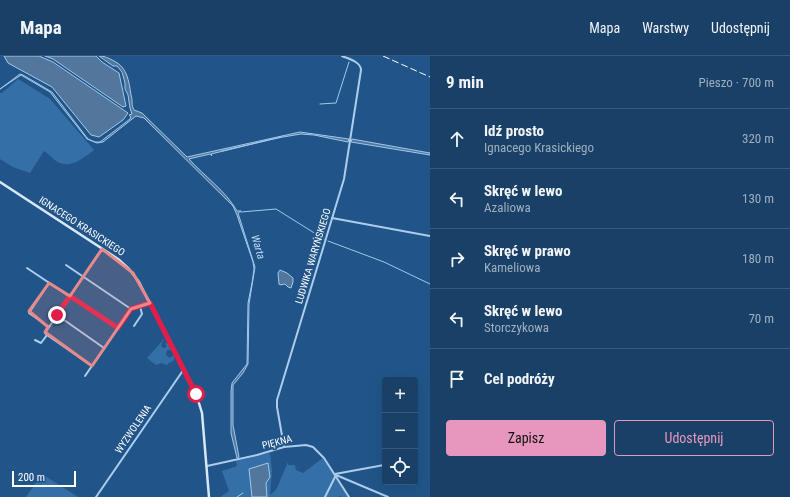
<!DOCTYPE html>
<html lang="pl">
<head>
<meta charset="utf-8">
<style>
	:root { --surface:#194067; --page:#264b70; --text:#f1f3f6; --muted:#9fafc0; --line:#37597b; --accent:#e797bd }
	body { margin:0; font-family:"Roboto Condensed",sans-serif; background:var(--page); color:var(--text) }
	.controls { position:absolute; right:12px; bottom:12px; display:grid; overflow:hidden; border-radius:4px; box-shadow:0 4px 16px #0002 }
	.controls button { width:36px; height:36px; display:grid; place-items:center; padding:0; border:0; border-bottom:1px solid var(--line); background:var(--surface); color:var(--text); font:20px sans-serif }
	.scale { position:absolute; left:12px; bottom:10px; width:64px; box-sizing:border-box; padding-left:4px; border:2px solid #fff; border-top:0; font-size:11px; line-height:14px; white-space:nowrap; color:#fff; -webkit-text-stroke:3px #215589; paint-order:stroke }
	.stop { position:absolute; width:12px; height:12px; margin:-9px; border:3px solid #e11d48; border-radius:50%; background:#fff }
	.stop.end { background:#e11d48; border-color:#fff; box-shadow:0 1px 4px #0008 }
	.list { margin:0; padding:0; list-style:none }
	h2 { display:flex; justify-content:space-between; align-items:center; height:52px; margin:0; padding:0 16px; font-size:17px }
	h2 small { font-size:13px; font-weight:400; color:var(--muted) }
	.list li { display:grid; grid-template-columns:26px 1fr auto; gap:12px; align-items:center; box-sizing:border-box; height:60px; padding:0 16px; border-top:1px solid var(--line) }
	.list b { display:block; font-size:15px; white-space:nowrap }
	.list p { margin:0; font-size:13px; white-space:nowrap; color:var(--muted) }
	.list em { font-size:13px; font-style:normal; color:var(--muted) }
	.actions { display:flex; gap:8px; padding:12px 16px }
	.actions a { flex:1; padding:9px 0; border:1px solid var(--accent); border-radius:4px; text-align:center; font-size:14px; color:var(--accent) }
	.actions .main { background:var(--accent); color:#111 }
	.icon { flex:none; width:22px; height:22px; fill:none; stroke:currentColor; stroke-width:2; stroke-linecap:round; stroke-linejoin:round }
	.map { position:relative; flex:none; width:430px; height:441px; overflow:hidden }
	header { display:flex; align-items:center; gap:24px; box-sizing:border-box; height:56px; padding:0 20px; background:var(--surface); border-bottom:1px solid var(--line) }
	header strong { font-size:19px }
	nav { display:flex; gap:22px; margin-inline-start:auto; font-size:14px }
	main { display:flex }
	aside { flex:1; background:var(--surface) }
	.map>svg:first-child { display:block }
	.green { fill:#3470a7 }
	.water { fill:#53779c; stroke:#a0c8ec }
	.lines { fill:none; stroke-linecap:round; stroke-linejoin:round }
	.stream { stroke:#a0c8ec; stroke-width:1 }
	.street { stroke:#accdeb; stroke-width:2 }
	.secondary { stroke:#d8e8f8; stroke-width:2.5 }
	.rail { stroke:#fff; stroke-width:1; stroke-dasharray:7 3; stroke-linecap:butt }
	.route { stroke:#e11d48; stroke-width:5 }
	.marked { fill:#e88989; fill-opacity:0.2; stroke:#e88989; stroke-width:3; stroke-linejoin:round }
	.labels { text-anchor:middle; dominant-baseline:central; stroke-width:4; stroke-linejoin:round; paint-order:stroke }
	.street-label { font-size:10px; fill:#fff; stroke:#215589 }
	.water-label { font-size:11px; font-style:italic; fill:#b8d6f2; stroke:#215589 }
</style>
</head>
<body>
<header>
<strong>Mapa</strong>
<nav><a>Mapa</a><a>Warstwy</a><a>Udostępnij</a></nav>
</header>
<main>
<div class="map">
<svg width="430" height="441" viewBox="0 0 430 441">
	<rect width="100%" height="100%" fill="#215589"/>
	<!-- green -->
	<g class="green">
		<path d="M18,23L50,43L94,94C83,102 71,114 56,105C52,102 49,98 44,95L30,117L13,111L0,103V37H2Z"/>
		<polygon points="165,282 161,289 163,292 167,291 165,287 167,287 170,292 172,294 167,294 166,299 170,302 174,299 174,304 170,307 165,302 169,306 168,309 161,307 156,309 147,302"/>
		<polygon points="270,397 272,415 270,439 276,434 288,406 288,409 295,409 296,414 303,417 323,402 348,441 342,441 339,440 339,441 220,441 229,435 222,415 237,410 236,405"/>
		<polygon points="42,418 78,441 26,441"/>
	</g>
	<!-- water -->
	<g class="water">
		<polygon points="4,0 39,0 53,6 128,57 123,64 99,81 91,79 52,31 8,7"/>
		<polygon points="45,0 96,0 102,6 119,17 126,50 123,51 53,3"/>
		<path d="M99,0C105,0 108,2 114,5C127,11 129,25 131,39C133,45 131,49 134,54L142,57L187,101L300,76L349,83L348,86L314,79L301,78L277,82L211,98L212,100L210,98L189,103C204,120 226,135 237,155H241L238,157L255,211L249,248L248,308L243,317L233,329V369L239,401L237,402L231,377V335L232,327L247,308L248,247L252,227L254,213L253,206L237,159L233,150L144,62L136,60L103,86L97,87L87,83L50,36L21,19L0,33L20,18L23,19L52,36L88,83L95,86H100L130,63L131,61L129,59L132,58L130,52L128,39L125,33V27L122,16L117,10H113Z"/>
		<polygon points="352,83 430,97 430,99 351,86"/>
		<polygon points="280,214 287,217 293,222 293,226 291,232 288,231 285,228 280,229 279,228 278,217"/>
		<polygon points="268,407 270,421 266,427 267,441 252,441 249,413"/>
	</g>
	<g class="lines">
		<!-- stream -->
		<g class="stream">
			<polyline points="320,48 336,47 349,6"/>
			<polyline points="222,95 282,81"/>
			<polyline points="241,156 276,153 324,183"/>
			<polyline points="328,185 384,206 430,228"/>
			<polyline points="237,441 243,437"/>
		</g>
		<!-- street -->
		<g class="street">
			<polyline points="332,162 430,180"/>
			<polyline points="66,209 131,253"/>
			<polyline points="27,212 118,273"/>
			<polyline points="57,259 104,292"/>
			<polyline points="134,270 142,258 140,250"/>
			<polyline points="49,271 29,257 49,227"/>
			<polyline points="35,284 41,287 47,279"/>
			<polyline points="92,310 47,279 45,277 102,193"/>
			<polyline points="85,320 131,253 150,247"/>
			<path d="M284,391L277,351V344L344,123L361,14C361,6 349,3 342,0"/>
			<polyline points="207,410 257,399 284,391 306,389 313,391 324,402 349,441"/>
			<polyline points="335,418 384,409"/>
			<polyline points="96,441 184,313"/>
			<polyline points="325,441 336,419 388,441"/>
		</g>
		<!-- secondary -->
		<polyline class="secondary" points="0,126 118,203 129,213 139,226 198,344 202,357 209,441"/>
		<!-- rail -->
		<polyline class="rail" points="383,0 430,21"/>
	</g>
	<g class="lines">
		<!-- route -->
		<polyline class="route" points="57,259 70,240 118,272 131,253 150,247 196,338"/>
	</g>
	<!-- marked area -->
	<path class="marked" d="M102,193L133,217L150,247L131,253L92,310L45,276L48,271L29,255L49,227L70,240Z"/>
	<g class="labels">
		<!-- street labels -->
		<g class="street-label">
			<text transform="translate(82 170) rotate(33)">IGNACEGO KRASICKIEGO</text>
			<text transform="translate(313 200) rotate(-73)">LUDWIKA WARYŃSKIEGO</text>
			<text transform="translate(133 373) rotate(-56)">WYZWOLENIA</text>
			<text transform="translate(277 386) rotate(-14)">PIĘKNA</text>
		</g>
		<!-- water labels -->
		<g class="water-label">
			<text transform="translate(258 191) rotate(74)">Warta</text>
		</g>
	</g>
</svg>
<div class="controls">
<button>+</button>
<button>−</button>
<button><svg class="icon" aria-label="locate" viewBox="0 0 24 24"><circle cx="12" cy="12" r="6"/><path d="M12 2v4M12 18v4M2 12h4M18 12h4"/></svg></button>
</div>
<div class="scale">200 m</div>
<div class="stop" style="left:196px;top:338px"></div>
<div class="stop end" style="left:57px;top:259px"></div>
</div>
<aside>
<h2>9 min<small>Pieszo · 700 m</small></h2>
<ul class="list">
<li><svg class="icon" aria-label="ahead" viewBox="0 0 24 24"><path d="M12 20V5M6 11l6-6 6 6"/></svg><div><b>Idź prosto</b><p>Ignacego Krasickiego</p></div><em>320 m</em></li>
<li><svg class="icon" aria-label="left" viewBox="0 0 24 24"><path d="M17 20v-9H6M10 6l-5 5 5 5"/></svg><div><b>Skręć w lewo</b><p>Azaliowa</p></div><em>130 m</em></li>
<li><svg class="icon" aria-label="right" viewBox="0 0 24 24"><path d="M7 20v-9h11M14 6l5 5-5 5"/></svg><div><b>Skręć w prawo</b><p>Kameliowa</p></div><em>180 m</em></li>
<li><svg class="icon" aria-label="left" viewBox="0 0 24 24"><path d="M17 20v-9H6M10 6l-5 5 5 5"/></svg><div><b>Skręć w lewo</b><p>Storczykowa</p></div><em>70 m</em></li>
<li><svg class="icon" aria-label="arrive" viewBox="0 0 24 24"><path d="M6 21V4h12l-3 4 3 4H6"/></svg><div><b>Cel podróży</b></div></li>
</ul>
<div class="actions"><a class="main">Zapisz</a><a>Udostępnij</a></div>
</aside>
</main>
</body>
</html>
